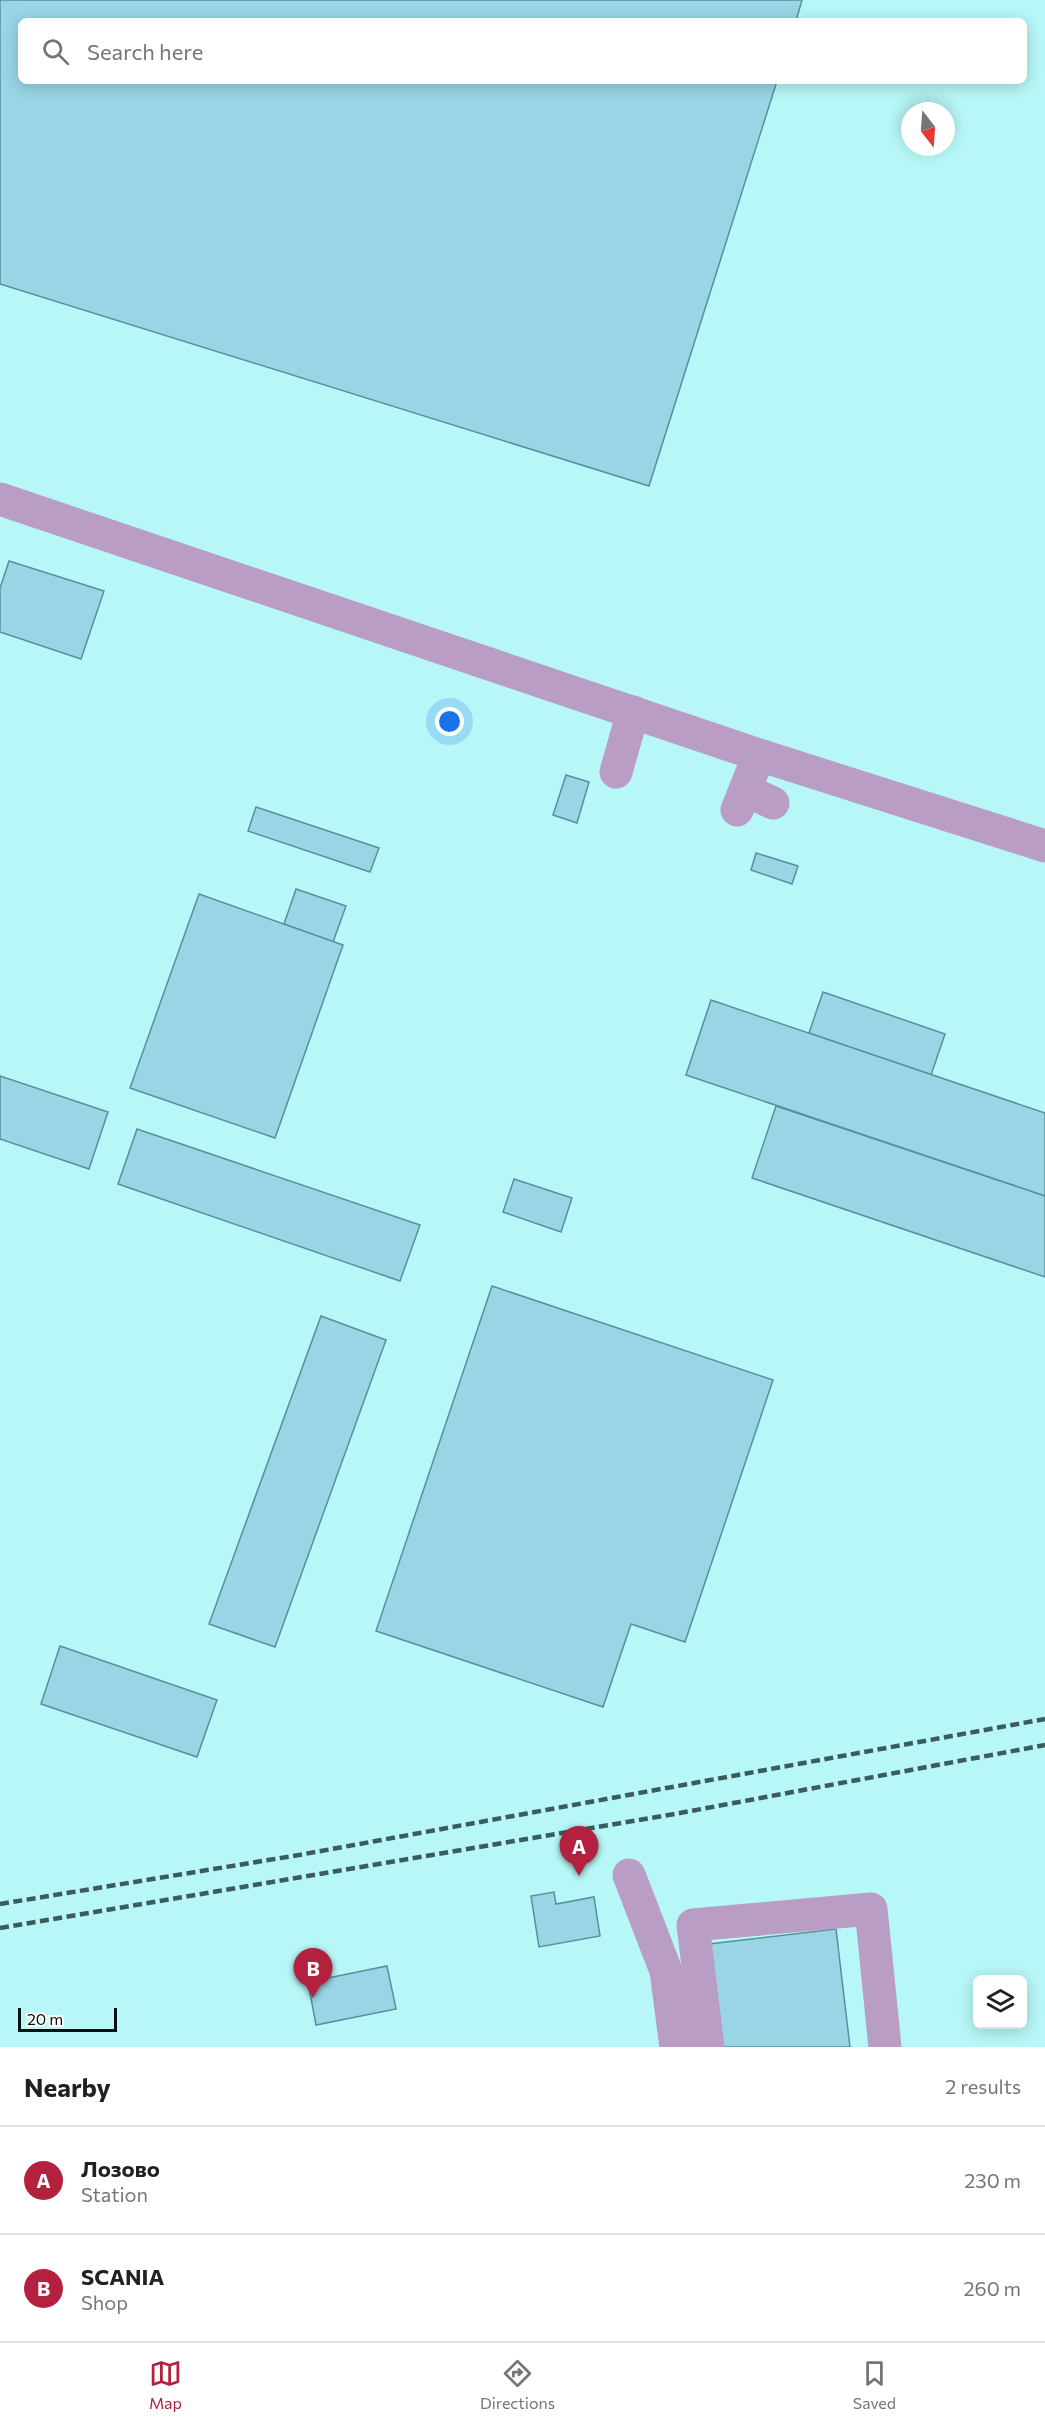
<!DOCTYPE html>
<html lang="en">
<head>
<meta charset="utf-8">
<style>
	:root { --surface:#fff; --page:#f6f6f6; --text:#202124; --muted:#757577; --line:#e0e0e0; --accent:#b3213f }
	body { margin:0; font-family:Commissioner,sans-serif; background:var(--page); color:var(--text) }
	.controls { position:absolute; right:18px; bottom:18px; display:grid; overflow:hidden; border-radius:9px; box-shadow:0 3px 15px #0003 }
	.controls button { width:54px; height:54px; display:grid; place-items:center; padding:0; border:0; border-bottom:2px solid var(--line); background:var(--surface); color:var(--text); font:30px sans-serif }
	.compass { position:absolute; left:901px; top:102px; width:54px; height:54px; border-radius:50%; background:var(--surface); box-shadow:0 3px 15px #0003; rotate:163deg }
	.scale { position:absolute; left:18px; bottom:15px; width:99px; box-sizing:border-box; padding-left:6px; border:3px solid #001213; border-top:0; font-size:16px; line-height:21px; white-space:nowrap; color:#001213; -webkit-text-stroke:4px #fff; paint-order:stroke }
	.you { position:absolute; left:450px; top:722px; width:21px; height:21px; margin:-15px; border:4px solid #fff; border-radius:50%; background:#1a73e8; box-shadow:0 0 0 9px #1a73e833 }
	.badge { display:grid; place-items:center; width:39px; height:39px; border-radius:50%; background:var(--accent); color:#fff; font-size:20px; font-weight:700 }
	.pin { position:absolute; translate:-50% -50px; filter:drop-shadow(0 2px 3px #0008) }
	.pin::after { content:''; position:absolute; top:32px; width:21px; height:18px; background:inherit; clip-path:polygon(0 0,100% 0,50% 100%) }
	.list { margin:0; padding:0; list-style:none }
	h2 { display:flex; justify-content:space-between; align-items:center; height:78px; margin:0; padding:0 24px; font-size:26px }
	h2 small { font-size:20px; font-weight:400; color:var(--muted) }
	.list li { display:grid; grid-template-columns:39px 1fr auto; gap:18px; align-items:center; box-sizing:border-box; height:108px; padding:0 24px; border-top:2px solid var(--line) }
	.list b { display:block; font-size:22px; white-space:nowrap }
	.list p { margin:0; font-size:20px; white-space:nowrap; color:var(--muted) }
	.list em { font-size:20px; font-style:normal; color:var(--muted) }
	.icon { flex:none; width:33px; height:33px; fill:none; stroke:currentColor; stroke-width:2; stroke-linecap:round; stroke-linejoin:round }
	.map { position:relative; flex:none; width:1045px; height:2047px; overflow:hidden }
	.search { position:absolute; background:var(--surface); box-shadow:0 3px 15px #0003; left:18px; right:18px; top:18px; height:66px; display:flex; align-items:center; gap:15px; box-sizing:border-box; padding:0 21px; border-radius:9px; color:var(--muted); font-size:22px }
	.sheet { height:294px; background:var(--surface) }
	nav { display:flex; justify-content:space-around; align-items:center; box-sizing:border-box; height:84px; border-top:2px solid var(--line); background:var(--surface); font-size:16px; color:var(--muted) }
	nav a { display:grid; justify-items:center; gap:3px }
	nav .on { color:var(--accent) }
	.map>svg:first-child { display:block }
	.building { fill:#99d5e5; stroke:#56909f; stroke-width:1.5 }
	.lines { fill:none; stroke-linecap:round; stroke-linejoin:round }
	.minor { stroke:#b99dc4; stroke-width:33 }
	.rail { stroke:#3b5b5c; stroke-width:4.5; stroke-dasharray:9 4.5; stroke-linecap:butt }
</style>
</head>
<body>
<div class="map">
<svg width="1045" height="2047" viewBox="0 0 1045 2047">
	<rect width="100%" height="100%" fill="#b7f7f7"/>
	<!-- building -->
	<g class="building">
		<polygon points="0,0 802,0 796,21 21,21 21,81 777,81 649,486 0,284"/>
		<polygon points="9,561 104,591 81,659 0,632 0,588"/>
		<polygon points="566,775 589,782 577,823 553,815"/>
		<polygon points="256,807 379,848 370,872 248,831"/>
		<polygon points="756,853 798,866 792,884 751,870"/>
		<polygon points="296,889 346,906 333,942 284,924"/>
		<polygon points="199,894 343,945 275,1138 130,1088"/>
		<polygon points="823,992 945,1034 931,1075 809,1033"/>
		<polygon points="711,1000 1045,1113 1045,1196 686,1075"/>
		<polygon points="0,1076 108,1112 89,1169 0,1139"/>
		<polygon points="776,1106 1045,1196 1045,1277 752,1178"/>
		<polygon points="137,1129 420,1225 400,1281 118,1184"/>
		<polygon points="514,1179 572,1198 561,1232 503,1212"/>
		<polygon points="492,1286 773,1380 685,1642 631,1624 603,1707 376,1631"/>
		<polygon points="321,1316 386,1340 275,1647 209,1624"/>
		<polygon points="60,1646 217,1700 197,1757 41,1704"/>
		<polygon points="554,1892 556,1904 594,1897 600,1936 539,1947 531,1896"/>
		<polygon points="836,1929 850,2047 713,2047 701,1945"/>
		<polygon points="387,1966 396,2009 316,2025 308,1982"/>
	</g>
	<g class="lines">
		<!-- minor -->
		<g class="minor">
			<polyline points="0,499 759,755 1045,846"/>
			<polyline points="616,772 633,712"/>
			<polyline points="745,790 773,803"/>
			<polyline points="737,810 759,755"/>
			<polyline points="629,1875 666,1971 676,2047"/>
			<polyline points="708,2047 693,1925 871,1909 885,2047"/>
		</g>
		<!-- rail -->
		<g class="rail">
			<polyline points="0,1904 299,1855 1045,1719"/>
			<polyline points="0,1928 680,1813 1045,1745"/>
		</g>
	</g>
</svg>
<div class="controls">
<button><svg class="icon" aria-label="layers" viewBox="0 0 24 24"><path d="M12 4l9 5-9 5-9-5zM3 14l9 5 9-5"/></svg></button>
</div>
<svg class="compass" viewBox="-18 -18 36 36"><path d="M0-13l5 13h-10z" fill="#e53935"/><path d="M0 13l5-13h-10z" fill="#757577"/></svg>
<div class="scale">20 m</div>
<div class="you"></div>
<div class="pin badge" style="left:579px;top:1876px">A</div>
<div class="pin badge" style="left:313px;top:1998px">B</div>
<div class="search"><svg class="icon" aria-label="search" viewBox="0 0 24 24"><circle cx="10" cy="10" r="6"/><path d="M15 15l6 6"/></svg>Search here</div>
</div>
<section class="sheet">
<h2>Nearby<small>2 results</small></h2>
<ul class="list">
<li><span class="badge">A</span><div><b>Лозово</b><p>Station</p></div><em>230 m</em></li>
<li><span class="badge">B</span><div><b>SCANIA</b><p>Shop</p></div><em>260 m</em></li>
</ul>
</section>
<nav>
<a class="on"><svg class="icon" aria-label="map" viewBox="0 0 24 24"><path d="M3 6l6-2 6 2 6-2v14l-6 2-6-2-6 2zM9 4v14M15 6v14"/></svg>Map</a>
<a><svg class="icon" aria-label="directions" viewBox="0 0 24 24"><path d="M12 3l9 9-9 9-9-9zM9 14v-3h6M13 9l2 2-2 2"/></svg>Directions</a>
<a><svg class="icon" aria-label="saved" viewBox="0 0 24 24"><path d="M7 4h10v16l-5-4-5 4z"/></svg>Saved</a>
</nav>
</body>
</html>
